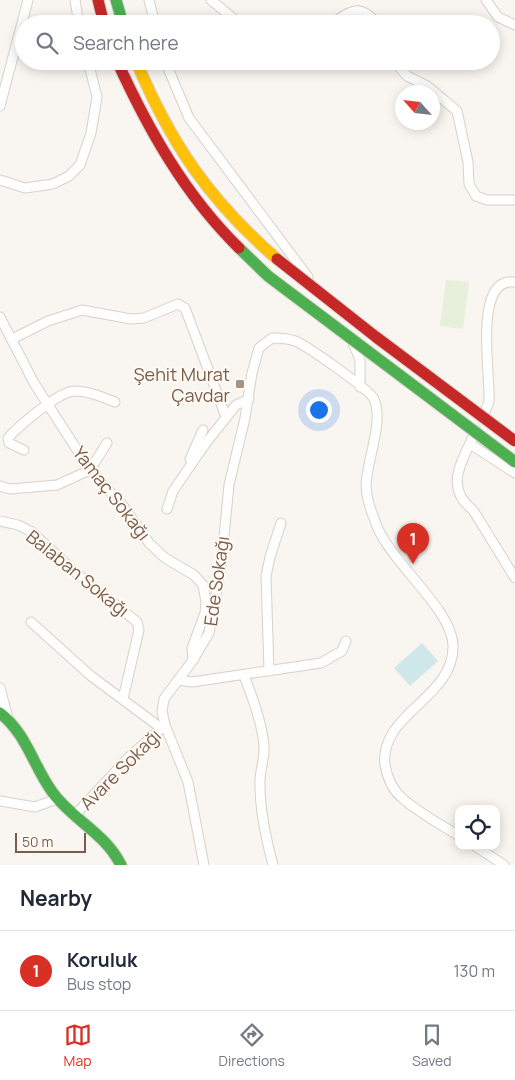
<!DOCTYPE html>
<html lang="en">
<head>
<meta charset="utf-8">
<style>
	:root { --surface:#fff; --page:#f2f2f3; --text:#1f2937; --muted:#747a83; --line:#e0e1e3; --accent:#d93025 }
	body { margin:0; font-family:Manrope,sans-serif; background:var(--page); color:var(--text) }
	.controls { position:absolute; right:15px; bottom:15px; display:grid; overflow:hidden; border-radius:10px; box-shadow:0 2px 12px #0003 }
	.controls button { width:45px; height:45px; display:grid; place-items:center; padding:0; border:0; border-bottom:1px solid var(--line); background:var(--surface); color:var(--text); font:25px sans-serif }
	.compass { position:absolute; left:395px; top:85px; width:45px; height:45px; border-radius:50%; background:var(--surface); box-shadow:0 2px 12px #0003; rotate:297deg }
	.scale { position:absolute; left:15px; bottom:12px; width:71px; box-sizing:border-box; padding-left:5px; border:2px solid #7a5c4d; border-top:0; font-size:14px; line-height:18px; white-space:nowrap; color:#7a5c4d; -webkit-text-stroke:4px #fffaf3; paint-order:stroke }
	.you { position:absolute; left:318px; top:409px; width:18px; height:18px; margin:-12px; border:4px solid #fff; border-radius:50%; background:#1a73e8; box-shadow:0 0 0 8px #1a73e833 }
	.badge { display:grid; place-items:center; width:32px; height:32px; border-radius:50%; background:var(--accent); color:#fff; font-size:16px; font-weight:700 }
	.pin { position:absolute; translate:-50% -41px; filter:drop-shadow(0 1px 2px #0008) }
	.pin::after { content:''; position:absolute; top:26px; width:18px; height:15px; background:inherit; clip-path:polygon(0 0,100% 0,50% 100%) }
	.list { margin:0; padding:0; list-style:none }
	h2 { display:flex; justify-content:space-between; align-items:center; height:65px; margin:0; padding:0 20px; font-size:21px }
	h2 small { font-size:16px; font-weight:400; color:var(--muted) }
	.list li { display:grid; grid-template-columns:32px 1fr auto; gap:15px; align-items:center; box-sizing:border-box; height:80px; padding:0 20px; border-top:1px solid var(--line) }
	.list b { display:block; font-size:19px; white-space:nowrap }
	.list p { margin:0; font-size:16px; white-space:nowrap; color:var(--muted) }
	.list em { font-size:16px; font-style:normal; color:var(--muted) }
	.icon { flex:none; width:28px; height:28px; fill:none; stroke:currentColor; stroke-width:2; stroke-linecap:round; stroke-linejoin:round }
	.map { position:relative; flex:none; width:515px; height:865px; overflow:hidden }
	.search { position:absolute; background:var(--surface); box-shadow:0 2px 12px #0003; left:15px; right:15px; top:15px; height:55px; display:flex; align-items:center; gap:12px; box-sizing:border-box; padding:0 18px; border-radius:28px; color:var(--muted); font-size:19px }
	.sheet { height:145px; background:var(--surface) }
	nav { display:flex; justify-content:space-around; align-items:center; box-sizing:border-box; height:70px; border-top:1px solid var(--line); background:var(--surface); font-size:14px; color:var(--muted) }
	nav a { display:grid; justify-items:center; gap:2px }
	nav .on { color:var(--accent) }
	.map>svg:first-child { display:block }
	.green { fill:#e7f0db }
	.water { fill:#d0e8ea }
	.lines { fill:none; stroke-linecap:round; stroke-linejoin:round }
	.street-casing { stroke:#d7d1cb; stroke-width:11 }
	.fast-casing { stroke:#d9d2cb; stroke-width:13 }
	.jam-casing { stroke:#d9d2cb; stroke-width:13 }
	.street { stroke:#fefefd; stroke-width:9 }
	.fast { stroke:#4caf50; stroke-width:11 }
	.jam { stroke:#c62828; stroke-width:11 }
	.fast-bridge-casing { stroke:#dad1cc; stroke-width:13; stroke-linecap:butt }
	.slow-bridge-casing { stroke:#dad1cc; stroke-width:13; stroke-linecap:butt }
	.jam-bridge-casing { stroke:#dad1cc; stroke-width:13; stroke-linecap:butt }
	.fast-bridge { stroke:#4caf50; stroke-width:11 }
	.slow-bridge { stroke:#ffc107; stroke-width:11 }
	.jam-bridge { stroke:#c62828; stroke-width:11 }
	.poi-dot { fill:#a69286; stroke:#fffaf3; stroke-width:2 }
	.labels { text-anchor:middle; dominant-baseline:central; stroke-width:4; stroke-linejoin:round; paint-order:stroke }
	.poi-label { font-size:18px; fill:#7a5c4d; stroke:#fffaf3; text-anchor:end }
	.street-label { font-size:18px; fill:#7a5c4d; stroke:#fffaf3 }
</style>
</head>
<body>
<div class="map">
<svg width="515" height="865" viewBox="0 0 515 865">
	<rect width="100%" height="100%" fill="#f9f5f0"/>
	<!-- green -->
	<polygon class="green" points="446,280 469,282 463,329 440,326"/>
	<!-- water -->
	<polygon class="water" points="422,643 438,661 410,686 394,668"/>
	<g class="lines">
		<!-- street casing -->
		<g class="street-casing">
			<g id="street">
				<polyline points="75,0 79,24"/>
				<polyline points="149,0 155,24"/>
				<polyline points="211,0 240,24"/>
				<polyline points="486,0 498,17 515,25"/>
				<path d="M332,24C350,10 361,3 377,24"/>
				<polyline points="165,61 189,118 308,277"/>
				<polyline points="394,61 407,76 427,86 457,111 468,162 469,184 476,196 487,200 515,200"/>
				<polyline points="0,106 28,0"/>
				<polyline points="0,180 25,188 53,184 69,176 80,165 91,133 97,97 88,61"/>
				<polyline points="0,317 34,383 90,470 124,507 149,543 165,558 194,575 203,585 206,602 205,613 192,648 193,660"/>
				<polyline points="12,339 48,321 82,310 131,319 144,318 178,304 185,308 226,417"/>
				<polyline points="353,343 360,360 360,387"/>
				<path d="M482,418C484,413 488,406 489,401C491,377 472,276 515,282"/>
				<path d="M476,430C464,459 442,486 473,510L515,578"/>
				<polyline points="470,444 515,473"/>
				<path d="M24,450L9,443L8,438C19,426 58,392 74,391C88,391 102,397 115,402"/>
				<polyline points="190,459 203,430"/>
				<polyline points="0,486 10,489 57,485 90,470 107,443"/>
				<polyline points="167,509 173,491 206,443 236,405 249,399"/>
				<polyline points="0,521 18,525 32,532 75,572 137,622 139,630 123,699"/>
				<polyline points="31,622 91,676 161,728"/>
				<polyline points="269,670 266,576 270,557 281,523"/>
				<path d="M244,676C253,698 262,722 264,746C265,759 259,772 260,785C260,812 266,839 273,865"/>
				<polyline points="178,680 192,682 321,663 342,651 346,641"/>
				<polyline points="0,688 8,718"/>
				<polyline points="0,801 35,807 57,799"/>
				<polyline points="76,814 128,758 165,725"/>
				<polyline points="475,846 504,865"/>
				<path d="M204,865L188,782L165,725L162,711L164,699L193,660L209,633L221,567L229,485L245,418L252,373L259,348L272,338C280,338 287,338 295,341C306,345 370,390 374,399C384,422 367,459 366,485C366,496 371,511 375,521C387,560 452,608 453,645C455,698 379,713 385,765C387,777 393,790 402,798C419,813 440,824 459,836"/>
			</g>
		</g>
		<!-- fast casing -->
		<g class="fast-casing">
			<g id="fast">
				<polyline points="116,0 123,24"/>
				<path d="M0,713C27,734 33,766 53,793C73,820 105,833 121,865"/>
			</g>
		</g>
		<!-- jam casing -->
		<g class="jam-casing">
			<polyline id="jam" points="98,0 104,24"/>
		</g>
		<!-- street -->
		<use href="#street" class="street"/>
		<!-- fast -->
		<use href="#fast" class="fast"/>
		<!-- jam -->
		<use href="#jam" class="jam"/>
		<!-- fast-bridge casing -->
		<g class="fast-bridge-casing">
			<polyline id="fast-bridge" points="239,248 268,276 515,462"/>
		</g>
		<!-- slow-bridge casing -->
		<g class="slow-bridge-casing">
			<path id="slow-bridge" d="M136,61C171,144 209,200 277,259"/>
		</g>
		<!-- jam-bridge casing -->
		<g class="jam-bridge-casing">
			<g id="jam-bridge">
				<path d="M117,61C148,129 185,195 239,248"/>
				<polyline points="277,259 376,337 515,441"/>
			</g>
		</g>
		<!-- fast-bridge -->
		<use href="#fast-bridge" class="fast-bridge"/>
		<!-- slow-bridge -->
		<use href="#slow-bridge" class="slow-bridge"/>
		<!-- jam-bridge -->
		<use href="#jam-bridge" class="jam-bridge"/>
	</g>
	<!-- markers -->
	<rect class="poi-dot" x="235" y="379" width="10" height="10" rx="2.5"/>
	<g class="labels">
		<!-- poi labels -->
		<g class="poi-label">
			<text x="230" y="374">Şehit Murat<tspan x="230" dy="21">Çavdar</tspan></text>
		</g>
		<!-- street labels -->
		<g class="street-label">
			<text transform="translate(112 493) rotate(52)">Yamaç Sokağı</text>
			<text transform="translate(78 573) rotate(39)">Balaban Sokağı</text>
			<text transform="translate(216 581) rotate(-82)">Ede Sokağı</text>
			<text transform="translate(120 769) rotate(-45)">Avare Sokağı</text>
		</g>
	</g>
</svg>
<div class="controls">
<button><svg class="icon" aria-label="locate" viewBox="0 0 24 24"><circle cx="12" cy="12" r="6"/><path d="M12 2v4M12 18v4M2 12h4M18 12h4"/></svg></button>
</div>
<svg class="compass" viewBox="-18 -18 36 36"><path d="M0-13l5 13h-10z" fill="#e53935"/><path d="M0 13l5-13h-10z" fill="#747a83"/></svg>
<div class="scale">50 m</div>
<div class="you"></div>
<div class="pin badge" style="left:413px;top:564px">1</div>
<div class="search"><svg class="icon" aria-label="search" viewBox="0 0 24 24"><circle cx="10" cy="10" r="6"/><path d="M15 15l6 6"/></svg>Search here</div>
</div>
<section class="sheet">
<h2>Nearby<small></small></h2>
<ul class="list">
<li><span class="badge">1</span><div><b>Koruluk</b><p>Bus stop</p></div><em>130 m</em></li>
</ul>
</section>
<nav>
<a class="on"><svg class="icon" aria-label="map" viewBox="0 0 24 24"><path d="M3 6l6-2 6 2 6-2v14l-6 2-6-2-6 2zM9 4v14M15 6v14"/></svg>Map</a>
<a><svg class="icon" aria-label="directions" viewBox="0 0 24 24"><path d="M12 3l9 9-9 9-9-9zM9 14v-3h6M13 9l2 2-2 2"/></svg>Directions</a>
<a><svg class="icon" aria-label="saved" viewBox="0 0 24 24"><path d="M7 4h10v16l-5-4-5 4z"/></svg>Saved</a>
</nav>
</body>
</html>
